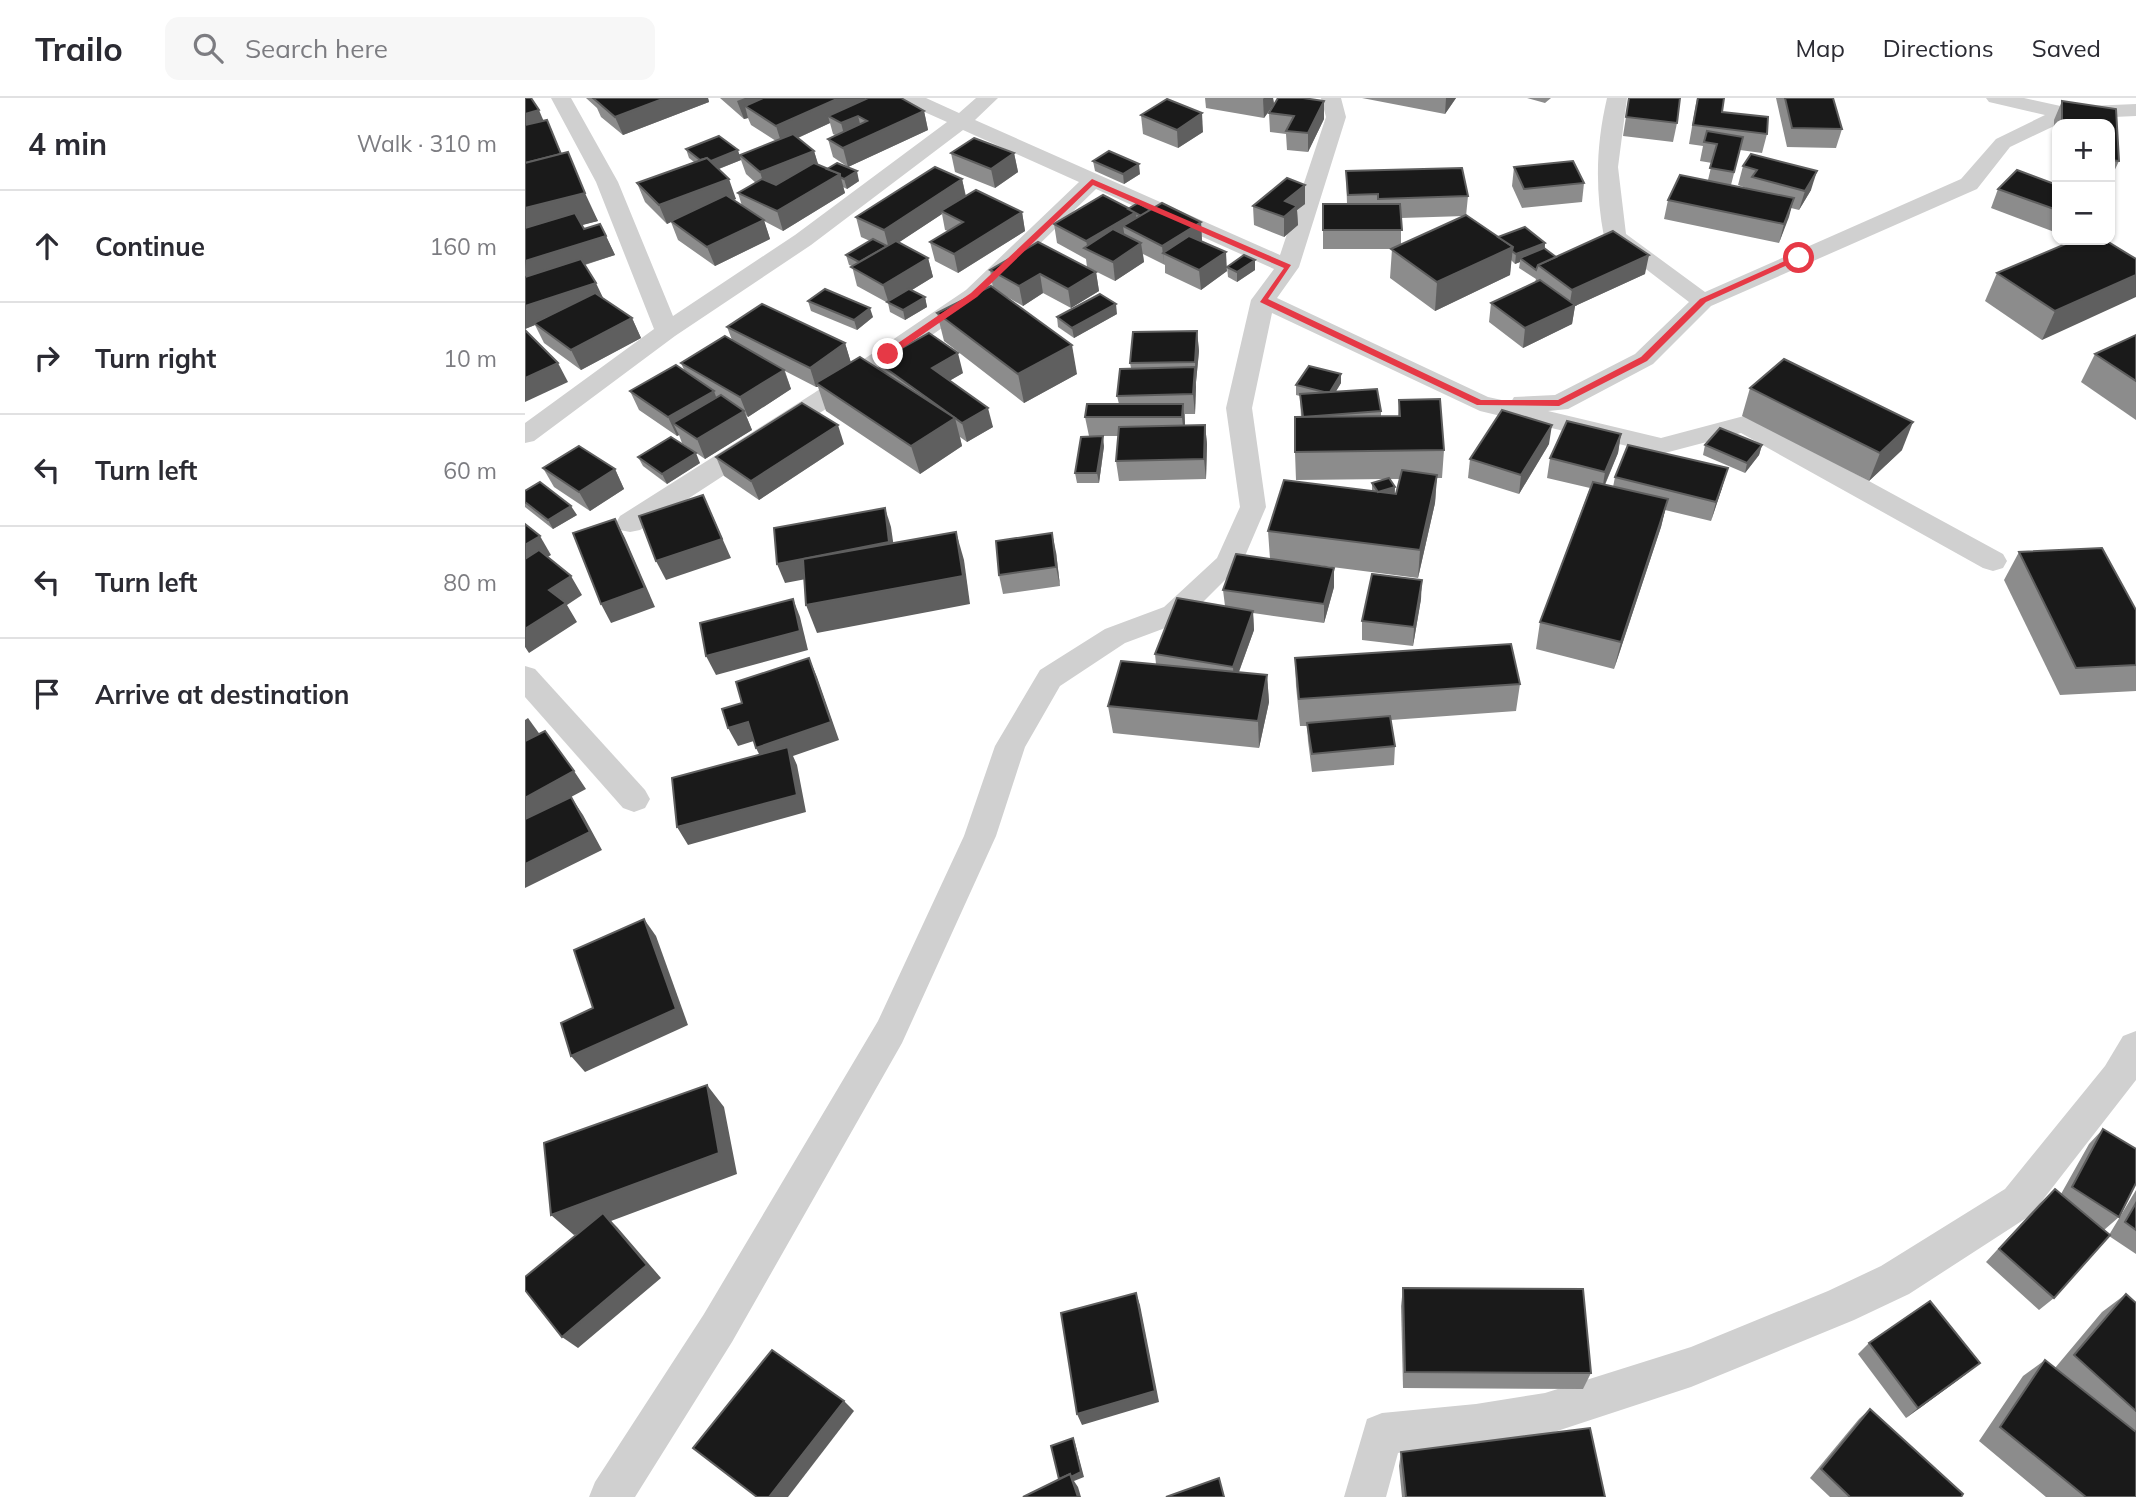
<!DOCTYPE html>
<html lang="en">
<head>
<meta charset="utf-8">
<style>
	:root { --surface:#fff; --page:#f7f7f7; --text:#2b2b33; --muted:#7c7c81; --line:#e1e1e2 }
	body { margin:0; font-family:Mulish,sans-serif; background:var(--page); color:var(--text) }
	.controls { position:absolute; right:21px; top:21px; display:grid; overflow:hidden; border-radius:14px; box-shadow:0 2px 5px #0004 }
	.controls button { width:63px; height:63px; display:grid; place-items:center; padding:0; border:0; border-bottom:2px solid var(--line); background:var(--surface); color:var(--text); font:35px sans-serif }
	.stop { position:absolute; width:21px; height:21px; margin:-16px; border:5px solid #e63946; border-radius:50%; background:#fff }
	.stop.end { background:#e63946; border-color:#fff; box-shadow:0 2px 7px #0008 }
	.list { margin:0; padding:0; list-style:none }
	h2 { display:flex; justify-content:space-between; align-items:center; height:91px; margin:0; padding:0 28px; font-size:30px }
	h2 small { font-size:23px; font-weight:400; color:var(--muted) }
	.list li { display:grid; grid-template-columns:46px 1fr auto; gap:21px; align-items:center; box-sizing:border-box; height:112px; padding:0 28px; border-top:2px solid var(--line) }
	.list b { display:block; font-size:26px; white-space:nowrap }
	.list em { font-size:23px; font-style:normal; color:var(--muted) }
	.icon { flex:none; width:38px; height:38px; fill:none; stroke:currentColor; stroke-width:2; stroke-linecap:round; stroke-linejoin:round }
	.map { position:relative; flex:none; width:1611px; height:1399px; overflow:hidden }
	header { display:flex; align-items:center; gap:42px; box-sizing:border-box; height:98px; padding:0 35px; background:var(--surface); border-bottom:2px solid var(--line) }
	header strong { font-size:33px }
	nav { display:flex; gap:38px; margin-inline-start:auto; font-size:24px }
	.search { width:490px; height:63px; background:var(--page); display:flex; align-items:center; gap:18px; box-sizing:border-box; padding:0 24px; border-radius:14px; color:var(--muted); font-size:26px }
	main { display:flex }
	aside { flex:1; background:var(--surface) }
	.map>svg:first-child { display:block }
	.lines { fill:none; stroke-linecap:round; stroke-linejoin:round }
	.street { fill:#d0d0d0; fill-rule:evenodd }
	.wall { fill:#8c8c8c; fill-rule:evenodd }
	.shaded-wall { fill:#5f5f5f }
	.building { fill:#1a1a1a; stroke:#5f5f5f; stroke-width:2 }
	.route { fill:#e63946 }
</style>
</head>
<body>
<header>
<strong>Trailo</strong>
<div class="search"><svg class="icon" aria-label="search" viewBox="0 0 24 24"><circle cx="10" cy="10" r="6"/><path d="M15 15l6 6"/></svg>Search here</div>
<nav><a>Map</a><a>Directions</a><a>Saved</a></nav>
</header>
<main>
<aside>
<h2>4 min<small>Walk · 310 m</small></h2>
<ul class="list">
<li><svg class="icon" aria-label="ahead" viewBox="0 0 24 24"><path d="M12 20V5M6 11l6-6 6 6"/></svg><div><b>Continue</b></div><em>160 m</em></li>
<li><svg class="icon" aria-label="right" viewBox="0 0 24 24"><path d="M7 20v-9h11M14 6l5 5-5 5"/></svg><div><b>Turn right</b></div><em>10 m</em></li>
<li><svg class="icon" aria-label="left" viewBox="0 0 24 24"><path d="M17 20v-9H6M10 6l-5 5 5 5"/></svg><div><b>Turn left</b></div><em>60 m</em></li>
<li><svg class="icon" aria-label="left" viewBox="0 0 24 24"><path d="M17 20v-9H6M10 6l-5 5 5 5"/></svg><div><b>Turn left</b></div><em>80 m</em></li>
<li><svg class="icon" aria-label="arrive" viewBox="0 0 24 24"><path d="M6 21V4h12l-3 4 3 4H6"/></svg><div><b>Arrive at destination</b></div></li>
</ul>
</aside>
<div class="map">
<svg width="1611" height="1399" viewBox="0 0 1611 1399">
	<rect width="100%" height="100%" fill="#fff"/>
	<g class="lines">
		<!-- street -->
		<g class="street">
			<path d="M26,0H46L93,84L148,218L270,137L422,24L377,4L374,0H401L434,15L451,0H473L450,22L755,157L801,19L796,0H816L821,19L774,169L752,200L963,299L986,304L989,299L1030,297L1110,256L1164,204L1079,139C1070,91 1071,47 1082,0H1102L1093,69L1101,136L1180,194L1436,81L1471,41L1520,17L1464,4L1461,0H1499L1540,9L1611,6V18L1544,21L1485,49L1452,91L1186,208L1128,266L1043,311L1023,313L1136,340L1219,318L1228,320L1478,456L1482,463L1478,470L1468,473L1458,470L1216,335L1136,356L955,313L747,215L727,310L741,409L717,465L659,523L600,545L535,588L500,649L471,738L377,945L207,1244L110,1399H64L70,1384L179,1216L353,923L439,738L470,648L515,572L580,531L639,509L692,460L715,409L701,310L726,202L749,171L571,91L457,202L307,307L115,432L105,434L95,432L91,425L95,418L289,295L441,192L554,84L438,32L286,147L150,238L9,343L0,345V325L129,231L71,84Z"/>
			<polygon points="0,568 10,571 120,692 125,701 120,710 109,714 98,710 0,599"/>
			<polygon points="1611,933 1611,982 1506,1117 1384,1196 1329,1222 1166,1289 1020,1337 951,1348 873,1355 861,1399 819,1399 842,1321 857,1315 951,1306 1020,1295 1166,1249 1303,1193 1356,1168 1480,1091 1580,968 1598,938"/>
		</g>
	</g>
	<!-- wall -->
	<g class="wall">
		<polygon points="0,0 19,23 73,123 56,127 59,131 81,138 90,157 60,167 78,200 107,220 116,240 56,272 19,245 10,227 0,231"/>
		<polygon points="61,0 183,0 184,4 98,37 76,19 72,10"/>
		<path d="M195,0H340V1L399,13L403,32L323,69L308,59L303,41L310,37L308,36L305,25L273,40L289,53L293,67L334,83L322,91L318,89L320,95L258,133L239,123L245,141L190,168L153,142L146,124L142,126L120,104L112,85L169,64L164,60L161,51L215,57L251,43L226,27L223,20L219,21ZM216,62L221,76L231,85L213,95L217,108L208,102L211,101L194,71Z"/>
		<polygon points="680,0 748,0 749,6 739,20 681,10"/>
		<polygon points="837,0 931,0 920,16"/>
		<polygon points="1002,0 1026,0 1020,5"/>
		<polygon points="1104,0 1152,25 1148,44 1098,38"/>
		<polygon points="1172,0 1197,14 1242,36 1237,55 1215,52 1206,87 1224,91 1213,87 1218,68 1226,56 1286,92 1274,112 1266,110 1254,145 1139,121 1143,102 1183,82 1187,65 1175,63 1178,48 1164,46"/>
		<polygon points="1251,0 1308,0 1317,31 1311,50 1262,49"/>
		<polygon points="1537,3 1591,11 1594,63 1585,82 1585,26 1532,26 1532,74 1529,74 1529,22"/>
		<polygon points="744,15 799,21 783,54 762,52 761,36 745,34"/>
		<polygon points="616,17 678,34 653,50 618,36"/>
		<polygon points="426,55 489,55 493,74 470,90 430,74"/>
		<polygon points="568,63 615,76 599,86 570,73"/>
		<polygon points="989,69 1059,85 1057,104 997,110 987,88"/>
		<path d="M821,73L943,98L941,118L973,139L1020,145V150L1031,159L1120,176L1050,208L1047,226L998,250L964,224L966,205L1010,184L1011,181L994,170L995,164L990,166L986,162L985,177L910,213L865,180L867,151H798V106H822ZM940,118L876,147V120Z"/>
		<polygon points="437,81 441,98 497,114 500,133 433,175 410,163 405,144 423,133 420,132 417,116 374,144 403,160 408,179 387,192 400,199 402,209 380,222 365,214 363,205 332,188 327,168 324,167 321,157 345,143 336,139 331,119"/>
		<polygon points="1532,87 1532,135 1466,110 1473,91"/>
		<polygon points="780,106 772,112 773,127 759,139 729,127 728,108"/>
		<polygon points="603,111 626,112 676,124 677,143 702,173 676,192 640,175 640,167 618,156 619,164 590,183 562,169 561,161 532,145 529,126"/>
		<polygon points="1611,161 1517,242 1460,203 1472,175"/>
		<polygon points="730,162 730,172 712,184 703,179 702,169"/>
		<polygon points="465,172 571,174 574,193 546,210 518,195 498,208 477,196 552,276 499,305 419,243 412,215 468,190"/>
		<polygon points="283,203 348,219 332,232 286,213"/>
		<polygon points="592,216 549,240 533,229 532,219"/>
		<polygon points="202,229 320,245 326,265 354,271 352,264 438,275 424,283 468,329 442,344 435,339 437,348 395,376 301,313 293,289 291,289 260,273 266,291 223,319 221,317 227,332 180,361 157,345 154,337 152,338 114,312 105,293 160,274 156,265 207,242"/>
		<polygon points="672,233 674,253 671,284 670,316 660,316 660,327 680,327 682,346 681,381 594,383 591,363 593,338 564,338 560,319 594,306 592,298 606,270 605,265"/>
		<polygon points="1611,237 1611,322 1556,284 1570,256"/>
		<path d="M816,276V285L811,293L856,313V318H873L874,302L919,352L917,380H912L910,405L893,480L760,463L809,470V489L799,525L728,515L729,532L714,574L742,577L744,604L734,650L588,635L583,608L631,566L630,556L700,508L698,492L745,461L743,433L847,393V385L862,381L771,382L770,354L776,319L775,298L771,297V287ZM865,381H875L871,396H870V389Z"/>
		<polygon points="1225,290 1377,352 1344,383 1217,318"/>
		<polygon points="1096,336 1093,355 1080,387 1088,389 1090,379 1197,390 1186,423 1140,412 1136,429 1089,571 1011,551 1015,524 1065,390 1022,380 1025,360"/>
		<polygon points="319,346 234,402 199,378 191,359"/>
		<polygon points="1024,346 994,396 943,380 945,361"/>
		<polygon points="1180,347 1237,347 1234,357 1220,375 1178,357"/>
		<polygon points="579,348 574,385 552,385 550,375"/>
		<polygon points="113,359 175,365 142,386 118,368"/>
		<polygon points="18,370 90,371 99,391 65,413 29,389"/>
		<polygon points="0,393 52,417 28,431 0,409"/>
		<polygon points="531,454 535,488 478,496 474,477"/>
		<polygon points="1494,454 1611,512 1611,593 1535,597 1479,482"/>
		<polygon points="896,501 888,548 837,542 837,523"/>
		<polygon points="770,560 995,586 991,613 866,622 870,648 869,667 787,674 783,643 782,628 775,628 771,588"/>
		<polygon points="1578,1031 1594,1119 1579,1132 1584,1137 1611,1092 1611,1156 1584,1138 1529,1200 1514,1212 1461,1164 1515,1105 1530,1091 1536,1096 1564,1046"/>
		<polygon points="878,1190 1066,1275 1058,1291 878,1290 876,1208"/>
		<polygon points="1601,1196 1611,1205 1611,1399 1521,1399 1454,1343 1498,1278 1520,1262 1530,1270 1577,1214"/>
		<polygon points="1344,1245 1441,1276 1381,1320 1333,1256"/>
		<polygon points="1345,1311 1436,1399 1305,1399 1285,1380 1334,1321"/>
		<polygon points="876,1354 1080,1399 877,1399 874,1368"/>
	</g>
	<!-- shaded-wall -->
	<g class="shaded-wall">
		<polygon points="140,0 183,0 184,4 98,37 90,19"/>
		<polygon points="220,0 255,0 220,8 223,20 219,21 212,3"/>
		<polygon points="314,0 340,0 342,8 303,18 305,25 257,47 251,28"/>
		<polygon points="739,0 748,0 749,6 739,20 738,1"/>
		<polygon points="921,0 931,0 920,16"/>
		<polygon points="799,3 799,21 783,54 783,35"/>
		<polygon points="14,12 22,31 0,37 0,16"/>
		<polygon points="399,13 403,32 323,69 318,50"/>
		<polygon points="677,15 678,34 653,50 652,32"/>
		<polygon points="333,18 338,37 321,44 316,25"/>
		<polygon points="213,52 216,62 183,75 180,66"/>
		<polygon points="289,53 295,72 241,93 235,74"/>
		<polygon points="489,55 493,74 470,90 466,71"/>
		<polygon points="614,66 615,76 599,86 598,76"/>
		<polygon points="332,73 334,83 322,91 319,81"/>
		<polygon points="1292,73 1286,92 1274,112 1280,93"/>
		<polygon points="315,76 320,95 258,133 252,113"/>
		<polygon points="204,81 211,101 148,124 146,123 146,124 142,126 134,107"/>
		<polygon points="437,81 441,100 416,113 417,116 364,151 359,132"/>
		<polygon points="780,87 780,106 772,112 773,127 759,139 759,119 760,103"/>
		<polygon points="60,95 73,123 0,142 0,110"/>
		<polygon points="1269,100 1264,119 1254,145 1259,126"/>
		<polygon points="497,114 500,133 433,175 429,156"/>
		<polygon points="611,114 613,134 598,128 600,141 563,151 561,143"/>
		<polygon points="239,122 245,141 190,168 182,149"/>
		<polygon points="676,124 677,143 638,155 639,167 637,148"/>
		<polygon points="81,138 90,157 1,185 0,163"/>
		<polygon points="616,145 619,164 590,183 588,164"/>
		<polygon points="1020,145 1019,154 995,160 995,164 990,166 991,156"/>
		<polygon points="988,149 985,177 910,213 912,184"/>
		<polygon points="701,154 702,173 676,192 674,172"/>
		<polygon points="1124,157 1120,176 1050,208 1047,226 998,250 1000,230 1044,210 1047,192"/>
		<polygon points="403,160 408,179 364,206 358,187"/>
		<polygon points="730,162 730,172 712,184 712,174"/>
		<polygon points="571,174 574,193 546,210 543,191"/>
		<polygon points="515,176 518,195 498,208 494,188"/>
		<polygon points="1611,177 1611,199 1517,242 1530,213"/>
		<polygon points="71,185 80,204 9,225 10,227 0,231 0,208"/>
		<polygon points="400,199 402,209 380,222 378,212"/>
		<polygon points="591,206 592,216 549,240 547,230"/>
		<polygon points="345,210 348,219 332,232 329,222"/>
		<polygon points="107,220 116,240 56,272 46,252"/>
		<polygon points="672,233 674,253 671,284 670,264"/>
		<polygon points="320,245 326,265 291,285 293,289 291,289 285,270"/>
		<polygon points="547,247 552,276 499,305 493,276"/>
		<polygon points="433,255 438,275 412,290 407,270"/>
		<polygon points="33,265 43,284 0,304 0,280"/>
		<polygon points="670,269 671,289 670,316 668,296"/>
		<polygon points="259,272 266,291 223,319 215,299"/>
		<polygon points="816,276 816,285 804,305 804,295"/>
		<polygon points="189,293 196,313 148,325 154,337 152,338 143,319"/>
		<polygon points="658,306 660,325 659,338 657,319"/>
		<polygon points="463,310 468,329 442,344 437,325"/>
		<polygon points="219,313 227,332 180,361 172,341"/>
		<polygon points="430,320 437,348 395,376 386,348"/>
		<polygon points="1388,324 1377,352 1344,383 1355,355"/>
		<polygon points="313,327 319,346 234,402 226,383"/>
		<polygon points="680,327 682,346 681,381 679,361"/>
		<polygon points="1027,327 1024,346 994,396 996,377"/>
		<polygon points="1096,336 1093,355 1077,393 1080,374"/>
		<polygon points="578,338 579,348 574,385 572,375"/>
		<polygon points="1237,347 1234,357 1220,375 1222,365"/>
		<polygon points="171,355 175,365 142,386 137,376"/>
		<polygon points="1203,370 1197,390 1186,423 1191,404"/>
		<polygon points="90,371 99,391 65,413 54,394"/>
		<polygon points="912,377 910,405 893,480 895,452"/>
		<polygon points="870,389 869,399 853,394"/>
		<polygon points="178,397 206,460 141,482 131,463"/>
		<polygon points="1143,401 1136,429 1089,571 1096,544"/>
		<polygon points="46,408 52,417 28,431 23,422"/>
		<polygon points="360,410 366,429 371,464 260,485 252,466"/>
		<polygon points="90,421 100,440 130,509 86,525 76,506"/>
		<polygon points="431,434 439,462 445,506 292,535 281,507"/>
		<polygon points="527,435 531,454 535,488 531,469"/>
		<polygon points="15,438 26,457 0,473 0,447"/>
		<polygon points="809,470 809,489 799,525 799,506"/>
		<polygon points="46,478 57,497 42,507 52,524 4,555 0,549 0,531 24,492"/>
		<polygon points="897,482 896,501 888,548 889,529"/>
		<polygon points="268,501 275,519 283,552 191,577 181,558"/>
		<polygon points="728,513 729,532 709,587 708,569"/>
		<polygon points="284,560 292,579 314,642 268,658 272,667 281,714 163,747 152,729 240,668 231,650"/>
		<polygon points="742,577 744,604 734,650 733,623"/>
		<polygon points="3,620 16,638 0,648 0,622"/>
		<polygon points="223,624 232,642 213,648 203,630"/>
		<polygon points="49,673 61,691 46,699 58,717 77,752 0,790 0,700"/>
		<polygon points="119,821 131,838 163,927 60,974 46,958"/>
		<polygon points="182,987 199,1009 212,1076 86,1123 92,1129 136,1180 53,1250 37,1239 85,1123 49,1137 26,1117"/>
		<polygon points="611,1195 615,1207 634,1304 557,1327 552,1316"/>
		<polygon points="1455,1265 1441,1276 1381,1320 1393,1310"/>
		<polygon points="319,1303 329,1313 263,1399 244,1399"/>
		<polygon points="548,1340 550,1345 559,1379 549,1383 553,1389 556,1399 553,1399 538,1388"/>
	</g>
	<!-- building -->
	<g class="building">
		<polygon points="0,0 6,0 14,12 0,16"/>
		<polygon points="68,0 140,0 90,19"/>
		<polygon points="238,0 314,0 251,28 220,8"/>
		<polygon points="343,0 376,0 399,13 318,50 303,41 342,23 333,18 316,25 303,18"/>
		<polygon points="753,0 778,0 799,3 783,35 761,33 769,18 744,15"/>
		<polygon points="1104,0 1155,0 1152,25 1101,19"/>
		<polygon points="1173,0 1199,0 1197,14 1243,19 1242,36 1168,27"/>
		<polygon points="1260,0 1308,0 1317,31 1267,30"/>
		<polygon points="642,1 677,15 652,32 616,17"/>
		<polygon points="1537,3 1591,11 1594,63 1585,62 1585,26 1537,26"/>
		<polygon points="22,22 36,56 0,65 0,27"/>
		<polygon points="1182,33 1218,39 1209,74 1185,70 1192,46 1179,44"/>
		<polygon points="268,36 289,53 235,74 215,57"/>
		<polygon points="194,38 213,52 186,63 182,60 175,62 161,51"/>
		<polygon points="449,40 489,55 466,71 426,55"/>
		<polygon points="584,53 614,66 598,76 568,63"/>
		<polygon points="43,54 60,95 0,110 0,65"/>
		<polygon points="1226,56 1292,73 1280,93 1227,79 1232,72 1218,68"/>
		<polygon points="182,60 204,81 134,107 112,85"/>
		<polygon points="1048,63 1059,85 999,91 989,69"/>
		<polygon points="289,65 315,76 252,113 213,95 237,81 251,87"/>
		<polygon points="312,65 332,73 319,81 315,79 315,76 302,71"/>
		<polygon points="410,69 437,81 359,132 331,119"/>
		<polygon points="937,70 943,98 853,101 853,96 823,97 821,73"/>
		<polygon points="1492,72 1532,87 1532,112 1473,91"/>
		<polygon points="1155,77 1269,100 1259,126 1143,102"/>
		<polygon points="762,80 780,87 760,103 772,108 759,119 728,108"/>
		<polygon points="451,92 497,114 429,156 405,144 438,124 416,113"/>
		<polygon points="201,97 239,122 182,149 146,123"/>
		<polygon points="578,97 611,114 561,143 529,126"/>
		<polygon points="613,105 626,112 616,118 603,111"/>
		<polygon points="637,105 676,124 637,148 598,128"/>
		<polygon points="798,106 875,106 877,132 798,132"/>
		<polygon points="50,115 59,131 75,126 81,138 0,163 0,130"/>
		<polygon points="941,117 988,149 912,184 866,151"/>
		<polygon points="1000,129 1020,145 991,156 987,153 988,149 973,139"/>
		<polygon points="588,131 616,145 588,164 559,150"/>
		<polygon points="1088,133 1124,157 1047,192 1013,167"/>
		<polygon points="664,138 701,154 674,172 638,155"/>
		<polygon points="348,141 362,148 334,164 321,157"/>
		<polygon points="1550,142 1580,142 1611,161 1611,177 1530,213 1472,175"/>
		<polygon points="371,143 403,160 358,187 326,169"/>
		<polygon points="513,144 571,174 543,191 515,176 494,188 465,172"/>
		<polygon points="1019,150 1031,159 1013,167 1011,172 995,160"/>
		<polygon points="719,157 730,162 712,174 702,169"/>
		<polygon points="56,161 71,185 0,208 0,179"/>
		<polygon points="1015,182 1050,207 1000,230 966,205"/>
		<polygon points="466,188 547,247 493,276 412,215"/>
		<polygon points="300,191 345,210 329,222 283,203"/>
		<polygon points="384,191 400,199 378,212 362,204"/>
		<polygon points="70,195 107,220 46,252 9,225"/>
		<polygon points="575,196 591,206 547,230 532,219"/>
		<polygon points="237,206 320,245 285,270 202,229"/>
		<polygon points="0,232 33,265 0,280"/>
		<polygon points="672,233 670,264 605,265 608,234"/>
		<polygon points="404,235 433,255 407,270 463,310 437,325 352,264"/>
		<polygon points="1611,237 1611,283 1570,256"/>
		<polygon points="200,238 259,272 215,299 156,265"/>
		<polygon points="335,259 430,320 386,348 291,285"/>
		<polygon points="1259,261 1388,324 1355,355 1225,290"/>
		<polygon points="151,267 189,293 143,319 105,293"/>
		<polygon points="784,268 816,276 805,294 799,294 771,287"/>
		<polygon points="670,269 668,296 592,298 595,271"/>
		<polygon points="852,291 856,313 778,319 775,296"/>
		<polygon points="196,297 219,313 172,341 148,325"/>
		<polygon points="915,301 919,352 770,354 770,319 875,318 874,302"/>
		<polygon points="277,305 313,327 226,383 191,359"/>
		<polygon points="562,306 658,306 657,319 560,319"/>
		<polygon points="977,312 1027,327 996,377 945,361"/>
		<polygon points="1042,323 1096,336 1080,374 1025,360"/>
		<polygon points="680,327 679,361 591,363 594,329"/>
		<polygon points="1195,330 1237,347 1222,365 1180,347"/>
		<polygon points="578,338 572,375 550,375 556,339"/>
		<polygon points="146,339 171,355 137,376 113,359"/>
		<polygon points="1103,347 1203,370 1191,404 1090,379"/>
		<polygon points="54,348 90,371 54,394 18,370"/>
		<polygon points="877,372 912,377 895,452 743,433 759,382 871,396"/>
		<polygon points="864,380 870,389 853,394 847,385"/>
		<polygon points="15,384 46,408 23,422 0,404 0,393"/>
		<polygon points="1068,384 1143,401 1096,544 1015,524"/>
		<polygon points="178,397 197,441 131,463 114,418"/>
		<polygon points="360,410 364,444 252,466 249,430"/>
		<polygon points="90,421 120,490 76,506 48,435"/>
		<polygon points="0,426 15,438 0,447"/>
		<polygon points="431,434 438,478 281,507 278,461"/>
		<polygon points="527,435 531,469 474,477 471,443"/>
		<polygon points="1577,450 1611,512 1611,567 1551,570 1494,454"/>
		<polygon points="14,452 46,478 24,492 41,505 0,531 0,461"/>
		<polygon points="711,456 809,470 799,506 698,492"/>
		<polygon points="847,476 897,482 889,529 837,523"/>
		<polygon points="652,500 728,513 708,569 630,556"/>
		<polygon points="268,501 275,533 181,558 175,525"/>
		<polygon points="986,546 995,586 774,601 770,560"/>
		<polygon points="284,560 306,624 231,650 223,624 203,630 197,611 217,605 211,584"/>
		<polygon points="596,563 742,577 733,623 583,608"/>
		<polygon points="865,618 870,648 787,656 782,625"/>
		<polygon points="20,633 49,673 0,700 0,643"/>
		<polygon points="263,649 272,697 152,729 147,680"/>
		<polygon points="46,699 65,734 0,766 0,721"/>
		<polygon points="119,821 151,911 46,958 36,925 68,910 49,852"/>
		<polygon points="182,987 194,1055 26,1117 19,1045"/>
		<polygon points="1578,1031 1611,1051 1611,1085 1594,1119 1547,1089"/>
		<polygon points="1530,1091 1585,1137 1529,1200 1474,1151"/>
		<polygon points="1611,1105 1611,1132 1600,1124"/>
		<polygon points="78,1115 122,1167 37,1239 0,1192 0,1179"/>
		<polygon points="878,1190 1058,1191 1066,1275 880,1274"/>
		<polygon points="611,1195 630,1293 552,1316 536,1215"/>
		<polygon points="1601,1196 1611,1205 1611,1313 1549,1257"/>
		<polygon points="1405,1203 1455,1265 1393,1310 1344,1245"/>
		<polygon points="247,1252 319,1303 244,1399 232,1399 168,1350"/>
		<polygon points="1520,1262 1611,1334 1611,1399 1561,1399 1475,1329"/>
		<polygon points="1345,1311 1438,1396 1436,1399 1325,1399 1296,1371"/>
		<polygon points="1065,1330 1080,1399 881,1399 876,1354"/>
		<polygon points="548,1340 556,1374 546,1379 545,1376 534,1381 526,1348"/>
		<polygon points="545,1376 553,1399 498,1399"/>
		<polygon points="694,1380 699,1399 641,1399"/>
	</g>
	<!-- route -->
	<polygon class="route" points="567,81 766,167 743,201 956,302 1033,302 1116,259 1175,201 1271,158 1278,160 1181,204 1122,263 1034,308 952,307 735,204 759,170 568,87 452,199 366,258 360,258 360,254 446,195"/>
</svg>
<div class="controls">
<button>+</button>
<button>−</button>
</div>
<div class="stop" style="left:1274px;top:160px"></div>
<div class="stop end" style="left:363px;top:256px"></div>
</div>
</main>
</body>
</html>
